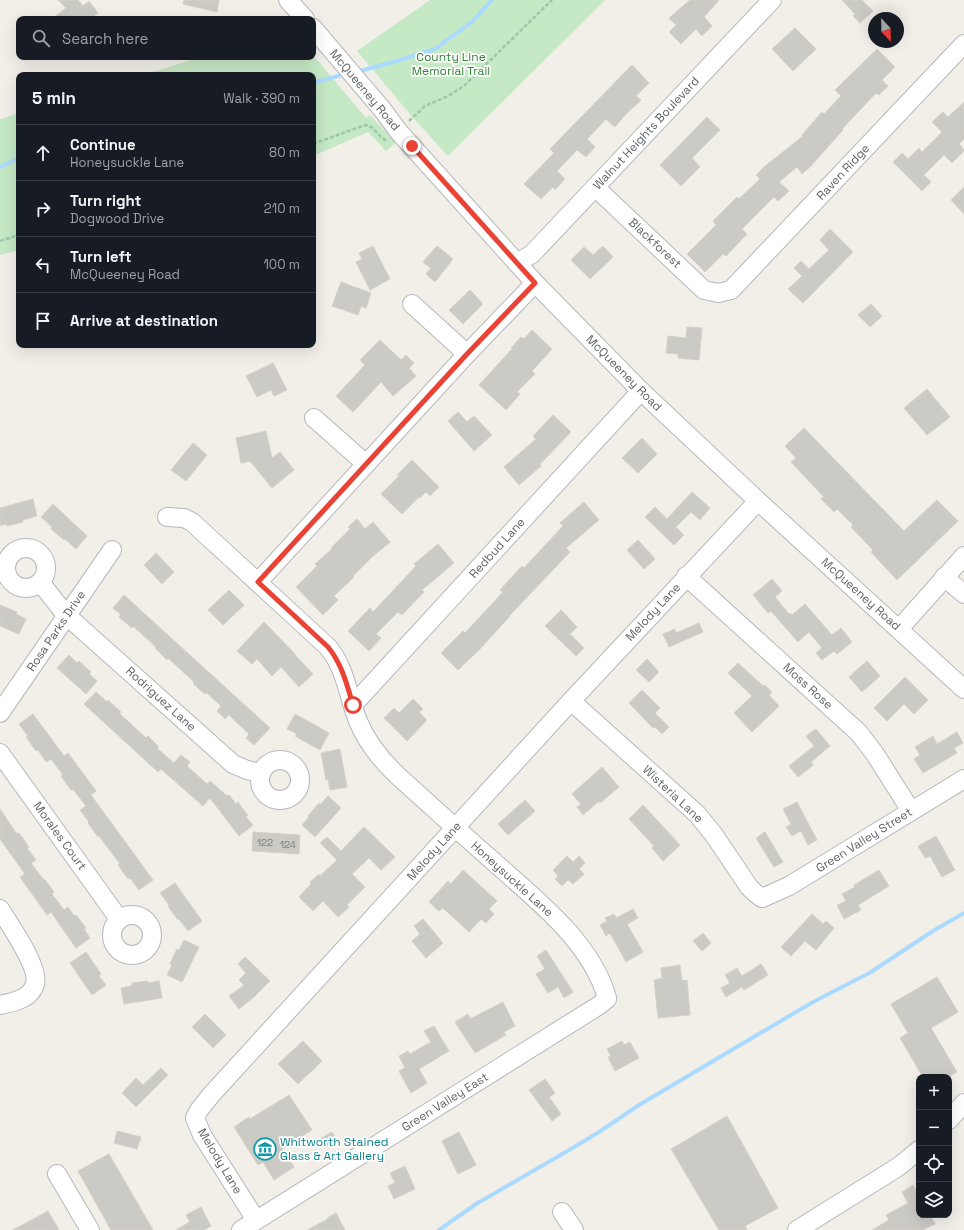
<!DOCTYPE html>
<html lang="en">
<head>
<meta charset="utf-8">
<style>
	:root { --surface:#171b24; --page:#20242c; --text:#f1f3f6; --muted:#9ea1a6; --line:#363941 }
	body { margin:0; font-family:"Space Grotesk",sans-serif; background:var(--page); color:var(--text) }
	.controls { position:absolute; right:12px; bottom:12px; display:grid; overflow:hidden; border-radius:8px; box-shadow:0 4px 16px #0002 }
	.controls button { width:36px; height:36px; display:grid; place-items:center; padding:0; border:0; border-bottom:1px solid var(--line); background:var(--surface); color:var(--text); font:20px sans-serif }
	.compass { position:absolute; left:868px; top:12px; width:36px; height:36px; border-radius:50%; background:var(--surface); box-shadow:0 4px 16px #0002; rotate:158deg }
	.stop { position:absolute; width:12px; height:12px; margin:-9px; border:3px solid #ea4335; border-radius:50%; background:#fff }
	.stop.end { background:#ea4335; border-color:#fff; box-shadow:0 1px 4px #0008 }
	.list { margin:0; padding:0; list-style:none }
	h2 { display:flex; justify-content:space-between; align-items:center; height:52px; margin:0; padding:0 16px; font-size:17px }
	h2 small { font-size:13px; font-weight:400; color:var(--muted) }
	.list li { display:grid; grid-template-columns:26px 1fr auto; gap:12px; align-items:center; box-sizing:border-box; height:56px; padding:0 16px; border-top:1px solid var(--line) }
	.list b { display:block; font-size:15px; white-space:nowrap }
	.list p { margin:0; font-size:13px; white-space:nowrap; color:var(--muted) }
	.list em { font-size:13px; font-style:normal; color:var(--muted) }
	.icon { flex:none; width:22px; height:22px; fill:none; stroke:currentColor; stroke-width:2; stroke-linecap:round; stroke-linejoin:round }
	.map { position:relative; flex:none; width:964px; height:1230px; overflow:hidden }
	.search { position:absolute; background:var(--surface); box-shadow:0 4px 16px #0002; left:16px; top:16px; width:300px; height:44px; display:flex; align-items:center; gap:10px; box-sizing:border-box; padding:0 14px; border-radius:8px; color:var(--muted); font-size:15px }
	.panel { position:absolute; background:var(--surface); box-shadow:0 4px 16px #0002; left:16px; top:72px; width:300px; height:276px; border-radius:8px }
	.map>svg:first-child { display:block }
	.green { fill:#c5e8c5 }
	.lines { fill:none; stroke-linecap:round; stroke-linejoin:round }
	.stream { stroke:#aadaff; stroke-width:4 }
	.building { fill:#cccac5; stroke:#d6d1c6 }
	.minor-casing { stroke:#b5b8bc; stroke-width:20 }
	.path { stroke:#9cc7a9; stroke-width:2.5; stroke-dasharray:4 2; stroke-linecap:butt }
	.minor { stroke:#fff; stroke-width:18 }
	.route { stroke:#ea4335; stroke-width:5 }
	.labels { text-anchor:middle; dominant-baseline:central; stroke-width:3.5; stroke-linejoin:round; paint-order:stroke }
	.number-label { font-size:10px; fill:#7a7d7f }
	.park-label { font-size:12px; fill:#348238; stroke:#fff }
	.street-label { font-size:12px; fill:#5f6368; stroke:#fff }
	.culture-label { font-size:12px; fill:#0d838f; stroke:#fff; text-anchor:start }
</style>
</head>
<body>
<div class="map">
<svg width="964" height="1230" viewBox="0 0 964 1230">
	<rect width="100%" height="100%" fill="#f1efe8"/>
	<!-- green -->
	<g class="green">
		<polygon points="430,0 605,0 448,156 409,113 357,51"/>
		<polygon points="313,55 366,118 370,115 396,142 386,151 368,132 313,156 313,75 143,75 201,57 313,57"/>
		<polygon points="19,113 19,250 0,255 0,119"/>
	</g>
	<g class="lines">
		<!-- stream -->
		<g class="stream">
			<polyline points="356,72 397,61 435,49 473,21 492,0"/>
			<polyline points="313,83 345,74"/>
			<polyline points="0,167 19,158"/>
			<polyline points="439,1230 476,1204 576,1146 599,1132 639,1105 735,1048 813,1002 871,972 933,931 964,913"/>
		</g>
	</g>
	<!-- building -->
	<g class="building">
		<polygon points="58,0 78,0 83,6 89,1 98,13 90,19 52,19 66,8"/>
		<polygon points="184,0 219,0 217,12 183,4"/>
		<polygon points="690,0 719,0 704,17 712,26 702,36 696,29 681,44 669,32 676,25 669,18"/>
		<polygon points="842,0 862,0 873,11 860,23 853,16 855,14"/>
		<polygon points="795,28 816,49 793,71 772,49"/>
		<polygon points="877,49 895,67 882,80 888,86 879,95 876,93 842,129 843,130 810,167 802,174 797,167 779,182 789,191 778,201 774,197 742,229 747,234 726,256 723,254 705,272 687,254 716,225 713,221 737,197 739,199 760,179 756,175 764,167 803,136 802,135 822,112 824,114 841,96 835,90"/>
		<polygon points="632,65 649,83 636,96 641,100 624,116 615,127 606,119 587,139 595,147 586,157 577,150 557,171 565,179 555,190 553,187 541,199 524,184 554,153 550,149"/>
		<polygon points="964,102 964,139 959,144 964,150 964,151 952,163 944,155 924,175 931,182 922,191 893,162 902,153 908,159 919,148 922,152 942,132 932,122 943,112 948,117"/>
		<polygon points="707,117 720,130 692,158 700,167 681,186 660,165"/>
		<polygon points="964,187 964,214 951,200"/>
		<polygon points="830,229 853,252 803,303 788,289 802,276 794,268 801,261 809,269 829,250 820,240"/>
		<polygon points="373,246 390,279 370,290 356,262 362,259 359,253"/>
		<polygon points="437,246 453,259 435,282 426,274 431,268 423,262"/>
		<polygon points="603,246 613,257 590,279 571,260 584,247 593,255"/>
		<polygon points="341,282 371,293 366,308 361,306 358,315 332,306"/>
		<polygon points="470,290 483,304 463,324 449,310"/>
		<polygon points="871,304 882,316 870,327 858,315"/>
		<polygon points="687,327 702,328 699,360 678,358 678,354 666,353 668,336 686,338"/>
		<polygon points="532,330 552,349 532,371 535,374 517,392 520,394 506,410 479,385 512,349 511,348 521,337 524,339"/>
		<polygon points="380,340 401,360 406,355 414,363 409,368 416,376 393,396 381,382 353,412 336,396 365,365 360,360"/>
		<polygon points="273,363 287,390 274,396 271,390 257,397 246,376"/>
		<polygon points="927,389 950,417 927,435 904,408"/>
		<polygon points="458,412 467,422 474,416 492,435 474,451 448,421"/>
		<polygon points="553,415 571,432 540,464 541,466 519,485 504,467 536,439 533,436"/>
		<polygon points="804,428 904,531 937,500 958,521 897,580 871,552 873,550 851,527 853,525 837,509 834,512 821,499 824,497 791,462 796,458 785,446"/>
		<polygon points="266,431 272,458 280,452 294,470 272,488 250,461 241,463 236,438"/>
		<polygon points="642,438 657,454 638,473 622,458"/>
		<polygon points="193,443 207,455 186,481 171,470"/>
		<polygon points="412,460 439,487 430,496 426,492 420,498 419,497 402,514 381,494 399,476 397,475"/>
		<polygon points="692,492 710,508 700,520 691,512 676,527 684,535 674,545 645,517 655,507 667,519"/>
		<polygon points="33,499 37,516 23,520 23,522 7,526 6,524 0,526 0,508"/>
		<polygon points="584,502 599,520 566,548 570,552 510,615 510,616 480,649 458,670 441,653 463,631 465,633 503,592 500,590 522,566 524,568 563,526 560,523"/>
		<polygon points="53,504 87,536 76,549 65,539 64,540 57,534 51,529 52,527 41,517"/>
		<polygon points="357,519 365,529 373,522 390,542 372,557 353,576 354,577 334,596 338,600 323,615 296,587 317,566 315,564 332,549 331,548 350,529 348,527"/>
		<polygon points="638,540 655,559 644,569 627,550"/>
		<polygon points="438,544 454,563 422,590 424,592 402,615 398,612 376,634 381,638 369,651 348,631 370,608 373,612 416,566 414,564"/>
		<polygon points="156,553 174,572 162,584 144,565"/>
		<polygon points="772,579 782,591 775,597 789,614 790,613 792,615 805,604 832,635 841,628 852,642 837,654 834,651 822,660 816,653 822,648 809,632 798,642 771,611 768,613 753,595"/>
		<polygon points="229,590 244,605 223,625 208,610"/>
		<polygon points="124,595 270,728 254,745 246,738 249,734 229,715 225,719 217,711 221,706 207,693 205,694 199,689 193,683 194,682 168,658 167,660 155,648 156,647 133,626 132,628 119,617 121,615 113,608"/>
		<polygon points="0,605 17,612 16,614 26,619 19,634 0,626"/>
		<polygon points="561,610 577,627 570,634 584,648 576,656 545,626"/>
		<polygon points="264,622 295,654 295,655 313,674 299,687 281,667 272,676 257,659 252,664 237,651"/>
		<polygon points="699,623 703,632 669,647 663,634 675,629 676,633"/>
		<polygon points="69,655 77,663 79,661 91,672 89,674 97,681 86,694 57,668"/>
		<polygon points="647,659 659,672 649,682 636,670"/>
		<polygon points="867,661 880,676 862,692 849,677"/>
		<polygon points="738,663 763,686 765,685 772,692 769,695 779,706 752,732 734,713 752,696 728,673"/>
		<polygon points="905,677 928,700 914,714 904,704 887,721 874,708"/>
		<polygon points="642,690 660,708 655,713 669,727 662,734 655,727 653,728 629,703"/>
		<polygon points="96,692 107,702 108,700 121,712 119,713 146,738 148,736 158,746 158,749 174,763 181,755 190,762 187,766 207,784 210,781 227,796 229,795 236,804 238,802 243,809 248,815 246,817 253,825 239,836 210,798 203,806 161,769 158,772 84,704"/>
		<polygon points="413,699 423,709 419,712 427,720 407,741 384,718 394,708 399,713"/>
		<polygon points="33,714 64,756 68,753 96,791 91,795 153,880 139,890 130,878 128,879 118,865 120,864 99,836 98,837 88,823 89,822 80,810 86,806 73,789 71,790 61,776 63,775 51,759 46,762 38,750 36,751 26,737 28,736 19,724"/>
		<polygon points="295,714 329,733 320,750 295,736 297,734 287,729"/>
		<polygon points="816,729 830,746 811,762 813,765 798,777 789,766 814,746 806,736"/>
		<polygon points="957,732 963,743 954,748 957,753 923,773 914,759 920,755 915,747 933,736 937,744"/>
		<polygon points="340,749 347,787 330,790 328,779 326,780 321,753"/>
		<polygon points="602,767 619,787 600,803 599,801 583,815 577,807 581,804 572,794"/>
		<polygon points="328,796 341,808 315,837 302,825 309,817 308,816 319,803 320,805"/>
		<polygon points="525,800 535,811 508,835 498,824"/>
		<polygon points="797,802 817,840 808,845 801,831 792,836 786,827 791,824 783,809"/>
		<polygon points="643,805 680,845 663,861 652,848 654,846 629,819"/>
		<polygon points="0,809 17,834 19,833 29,847 27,848 36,860 31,863 43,879 44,879 49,885 54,892 52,894 64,910 68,907 74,916 76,915 86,928 84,929 90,938 76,948 51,912 47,915 20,877 25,874 0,839"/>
		<polygon points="364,827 395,857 381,870 369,858 352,874 365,887 347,905 349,907 338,917 323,901 313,911 299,897 311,884 310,882 319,874 320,876 337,860 320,843 327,837 341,851"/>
		<polygon points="253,832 300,835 299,854 252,851"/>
		<polygon points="765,832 783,862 774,867 756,838"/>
		<polygon points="936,836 955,870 942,877 930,856 925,858 918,846"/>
		<polygon points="567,856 573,862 579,856 585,863 579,869 584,874 573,884 568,880 562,886 555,879 558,876 553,870"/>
		<polygon points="463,870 497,901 489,909 494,914 486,923 481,919 469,932 443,908 439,911 429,902 448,881 451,884"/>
		<polygon points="879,870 889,886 858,905 861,910 844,919 837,905 846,901 842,894 855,887 854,885"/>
		<polygon points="175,883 202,921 188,931 179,919 178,920 168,906 169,905 160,893"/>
		<polygon points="633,909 638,918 627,924 643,952 626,962 610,933 606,936 600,925 607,921 605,918 614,914 616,918"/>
		<polygon points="812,914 823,924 826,921 834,928 816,950 805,941 791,956 781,947"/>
		<polygon points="423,919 443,943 426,958 412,941 420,934 414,926"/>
		<polygon points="703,933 711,943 702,951 693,941"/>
		<polygon points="184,940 199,947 182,982 167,975 172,965 170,964 177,949 179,950"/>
		<polygon points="546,950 573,992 564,998 558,987 548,993 536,974 545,969 537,956"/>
		<polygon points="86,952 101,974 99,976 106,985 92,995 70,963"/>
		<polygon points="245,957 270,981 254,997 239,1009 229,996 244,985 239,980 246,973 238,964"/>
		<polygon points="761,964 768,975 744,990 742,987 726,997 721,988 730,983 725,975 737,968 742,976"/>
		<polygon points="680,965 682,981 687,980 690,1015 658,1018 654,980 662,978 661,968"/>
		<polygon points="937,977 958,1012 931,1028 957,1072 948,1077 923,1077 900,1038 908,1033 891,1004"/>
		<polygon points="148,981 148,983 159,981 162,998 124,1004 121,988 132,986 132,983"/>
		<polygon points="503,1002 515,1026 504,1032 506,1035 475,1053 455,1022 468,1014 470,1019"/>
		<polygon points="205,1014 226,1035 213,1048 192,1027"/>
		<polygon points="434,1026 449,1051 419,1069 427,1083 411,1093 399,1071 405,1068 399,1056 408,1051 410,1054 431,1042 424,1031"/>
		<polygon points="303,1041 322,1061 298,1084 278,1064"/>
		<polygon points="622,1041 624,1045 630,1042 639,1058 615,1071 608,1057 611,1056 607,1049"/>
		<polygon points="161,1068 168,1075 136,1107 122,1093 136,1078 143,1085"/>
		<polygon points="545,1079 555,1093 549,1097 561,1114 552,1121 529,1090"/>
		<polygon points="289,1095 312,1130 292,1142 293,1143 282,1149 294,1167 274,1180 263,1162 258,1165 234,1127 249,1117 250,1119"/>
		<polygon points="727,1116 778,1208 745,1226 747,1230 719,1230 671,1149"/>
		<polygon points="117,1131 141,1137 137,1149 114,1143"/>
		<polygon points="332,1132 337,1140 324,1148 318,1140"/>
		<polygon points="459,1132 476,1165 458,1174 442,1141"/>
		<polygon points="109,1154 153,1230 111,1230 78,1171"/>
		<polygon points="405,1166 415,1189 394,1199 388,1186 395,1183 390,1173"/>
		<polygon points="913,1185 919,1196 919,1215 930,1215 935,1224 923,1230 872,1230 889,1220 886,1215 908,1203 902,1192"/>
		<polygon points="201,1207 211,1226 204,1230 176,1230 190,1222 186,1215"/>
		<polygon points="48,1211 59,1230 13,1230"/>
		<polygon points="336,1213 345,1230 307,1230 328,1219 327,1218"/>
	</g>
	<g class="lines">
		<!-- minor casing -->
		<g class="minor-casing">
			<g id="minor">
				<polyline points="288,0 305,19"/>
				<polyline points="313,28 382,109 399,132 535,283 641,391 758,501 964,689"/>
				<polyline points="595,187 704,290 718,293 731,290 964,44"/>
				<polyline points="517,263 532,254 772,0"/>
				<polyline points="412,304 467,354"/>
				<polyline points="314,418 366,464"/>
				<path d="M167,517L184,518L192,522L328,647C346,669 348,696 358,721C367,743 381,760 398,776C430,805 461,833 493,861C535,899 591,941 607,998V999L598,1006L241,1230"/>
				<circle cx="26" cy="568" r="20"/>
				<polyline points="686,576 859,733 875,754 911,811"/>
				<polyline points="944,577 964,594"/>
				<polyline points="40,582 66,615 233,764 247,770 260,773"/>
				<polyline points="258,582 467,354 535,283"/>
				<polyline points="899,629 964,556"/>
				<polyline points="571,701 697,814 714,835 749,887 755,893 762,898 789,886 964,779"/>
				<polyline points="353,705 641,391"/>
				<polyline points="0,713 112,550"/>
				<polyline points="0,753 119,919"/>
				<circle cx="280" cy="780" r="20"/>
				<path d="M0,909C9,924 40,967 35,984C34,987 31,992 29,994C21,1001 9,1003 0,1005"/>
				<circle cx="132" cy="935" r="20"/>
				<polyline points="949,1120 964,1103"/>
				<polyline points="57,1174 90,1230"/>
				<polyline points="562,1212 574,1230"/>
				<polyline points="256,1220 202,1135 195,1118 199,1110 211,1095 571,701 758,501"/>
				<polyline points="797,1230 898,1167 919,1150"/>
			</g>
		</g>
		<!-- path -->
		<g class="path">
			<polyline points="409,121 425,106 448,96 464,86 552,0"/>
			<path d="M313,144L365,125C375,126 378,137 387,141"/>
			<polyline points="0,241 19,235"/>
		</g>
		<!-- minor -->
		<use href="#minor" class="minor"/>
	</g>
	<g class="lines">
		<!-- route -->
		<path class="route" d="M353,705C347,685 342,664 328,647L258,582L467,354L535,283L412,146"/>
	</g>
	<!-- icons -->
	<defs>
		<g id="museum-ring" transform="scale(1.15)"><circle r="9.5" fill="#fff" stroke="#0f9aa8" stroke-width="1.5"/><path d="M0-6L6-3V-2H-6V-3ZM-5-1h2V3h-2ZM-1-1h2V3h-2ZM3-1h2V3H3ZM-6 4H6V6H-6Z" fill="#0f9aa8"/></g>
	</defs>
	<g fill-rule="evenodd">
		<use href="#museum-ring" x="265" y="1149"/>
	</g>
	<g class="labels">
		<!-- number labels -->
		<g class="number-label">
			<text x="265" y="842">122</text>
			<text x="288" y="844">124</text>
		</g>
		<!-- park labels -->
		<g class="park-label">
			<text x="451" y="57">County Line<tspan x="451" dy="14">Memorial Trail</tspan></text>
		</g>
		<!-- street labels -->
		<g class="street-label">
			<text transform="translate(365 90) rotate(50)">McQueeney Road</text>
			<text transform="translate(646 133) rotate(-47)">Walnut Heights Boulevard</text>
			<text transform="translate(843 172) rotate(-47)">Raven Ridge</text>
			<text transform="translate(655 243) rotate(43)">Blackforest</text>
			<text transform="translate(624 373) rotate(45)">McQueeney Road</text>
			<text transform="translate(497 548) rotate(-48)">Redbud Lane</text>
			<text transform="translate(861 594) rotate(42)">McQueeney Road</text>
			<text transform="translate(653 612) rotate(-47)">Melody Lane</text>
			<text transform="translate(56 631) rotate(-56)">Rosa Parks Drive</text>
			<text transform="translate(808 686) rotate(42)">Moss Rose</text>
			<text transform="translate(161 699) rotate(42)">Rodriguez Lane</text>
			<text transform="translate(673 794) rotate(43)">Wisteria Lane</text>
			<text transform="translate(60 836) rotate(54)">Morales Court</text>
			<text transform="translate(864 840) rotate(-32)">Green Valley Street</text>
			<text transform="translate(434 851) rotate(-48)">Melody Lane</text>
			<text transform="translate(512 879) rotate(42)">Honeysuckle Lane</text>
			<text transform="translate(445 1102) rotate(-32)">Green Valley East</text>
			<text transform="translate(220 1161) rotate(59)">Melody Lane</text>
		</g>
		<!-- culture labels -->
		<g class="culture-label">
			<text x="280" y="1142">Whitworth Stained<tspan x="280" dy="14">Glass &amp; Art Gallery</tspan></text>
		</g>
	</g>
</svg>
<div class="controls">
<button>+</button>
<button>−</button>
<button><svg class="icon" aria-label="locate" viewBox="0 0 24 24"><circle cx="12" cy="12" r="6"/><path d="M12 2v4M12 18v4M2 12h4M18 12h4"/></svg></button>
<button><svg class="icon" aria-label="layers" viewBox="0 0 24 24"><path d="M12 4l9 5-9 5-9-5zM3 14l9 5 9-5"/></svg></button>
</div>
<svg class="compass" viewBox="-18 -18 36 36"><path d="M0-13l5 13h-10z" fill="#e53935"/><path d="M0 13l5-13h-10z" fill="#9ea1a6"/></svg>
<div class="stop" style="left:353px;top:705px"></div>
<div class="stop end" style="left:412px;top:146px"></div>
<div class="search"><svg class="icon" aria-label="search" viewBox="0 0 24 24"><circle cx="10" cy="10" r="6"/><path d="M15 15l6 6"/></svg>Search here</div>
<section class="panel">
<h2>5 min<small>Walk · 390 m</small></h2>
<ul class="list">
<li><svg class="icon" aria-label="ahead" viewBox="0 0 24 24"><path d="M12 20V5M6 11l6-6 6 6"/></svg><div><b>Continue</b><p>Honeysuckle Lane</p></div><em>80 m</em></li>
<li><svg class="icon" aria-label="right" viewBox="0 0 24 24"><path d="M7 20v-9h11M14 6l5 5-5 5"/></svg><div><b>Turn right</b><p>Dogwood Drive</p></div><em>210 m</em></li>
<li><svg class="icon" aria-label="left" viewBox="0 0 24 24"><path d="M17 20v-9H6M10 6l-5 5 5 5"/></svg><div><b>Turn left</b><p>McQueeney Road</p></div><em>100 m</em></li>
<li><svg class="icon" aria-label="arrive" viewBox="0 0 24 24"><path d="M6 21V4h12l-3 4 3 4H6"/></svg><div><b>Arrive at destination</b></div></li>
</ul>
</section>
</div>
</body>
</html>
